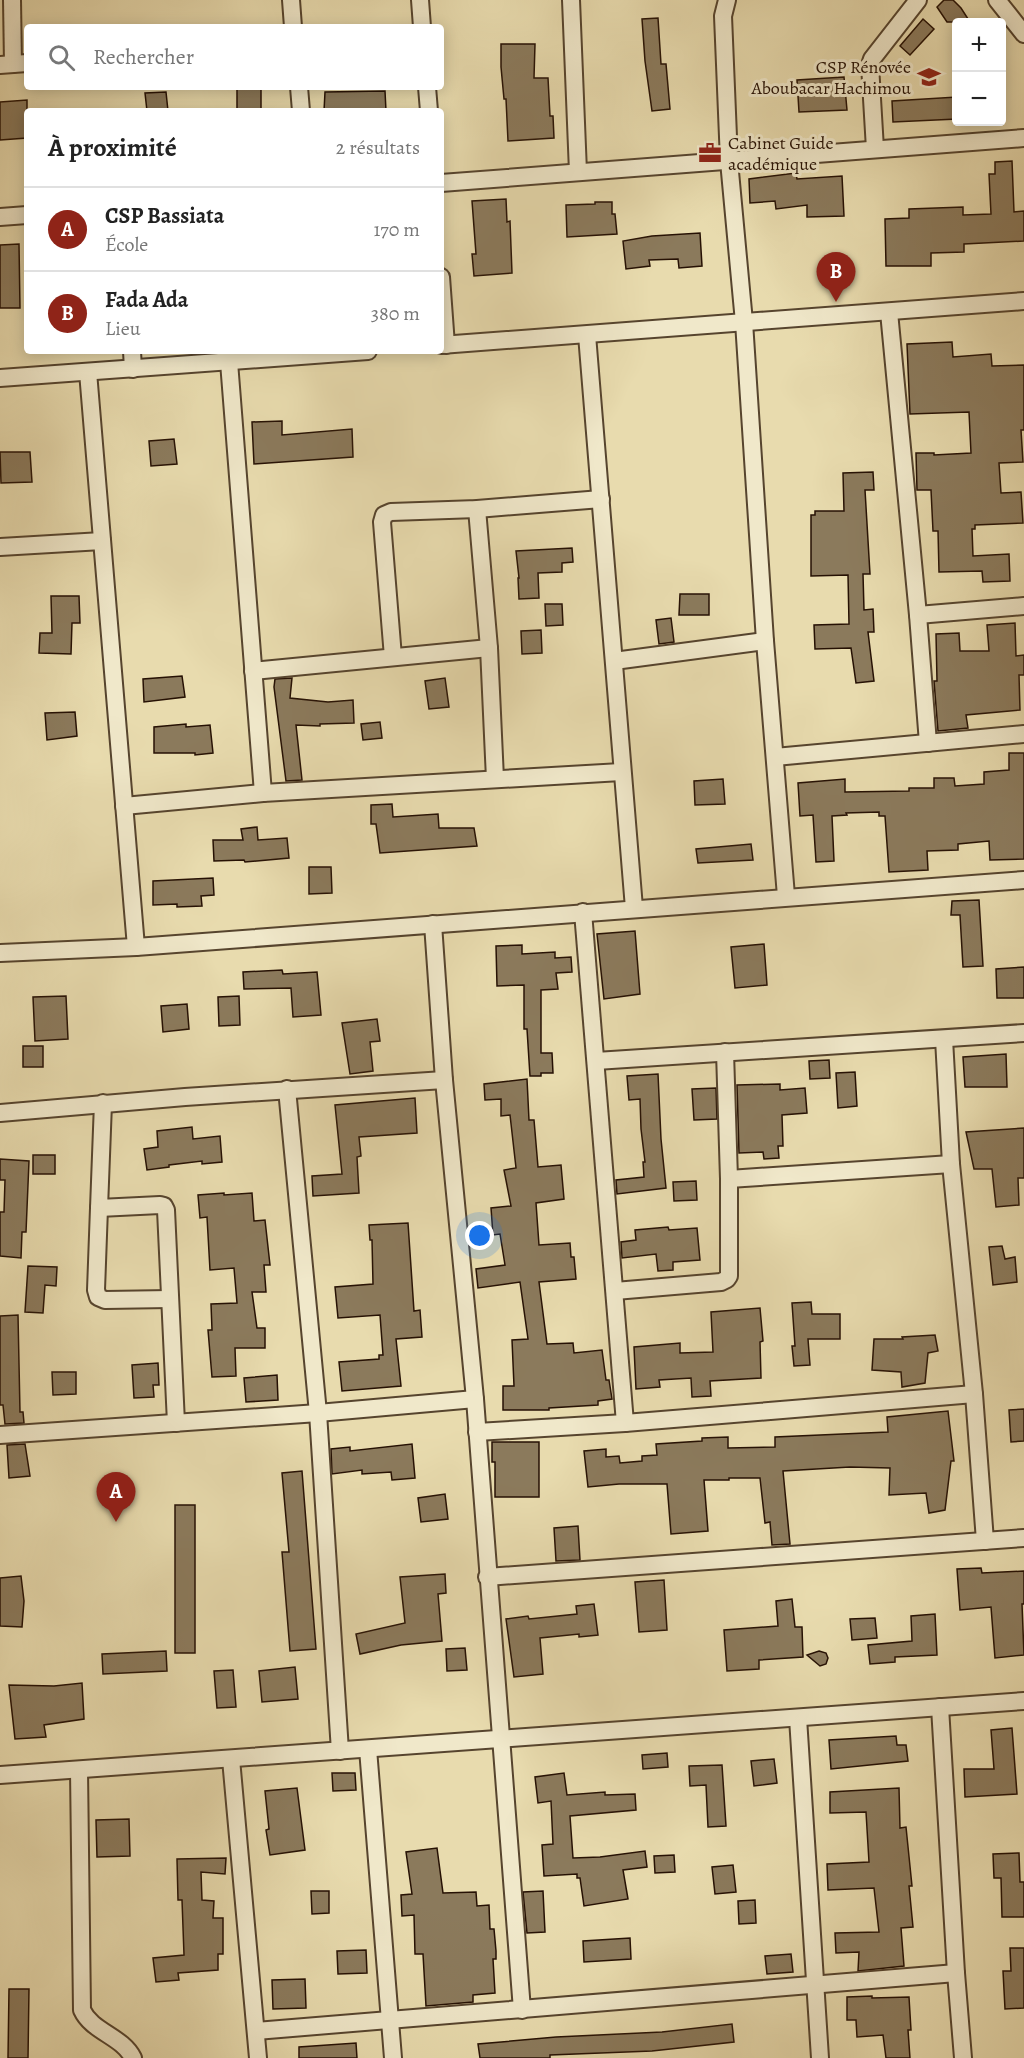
<!DOCTYPE html>
<html lang="fr">
<head>
<meta charset="utf-8">
<style>
	:root { --surface:#fff; --page:#f2f2f2; --text:#222; --muted:#767676; --line:#e0e0e0; --accent:#8f2418 }
	body { margin:0; font-family:Alegreya,serif; background:var(--page); color:var(--text) }
	.controls { position:absolute; right:18px; top:18px; display:grid; overflow:hidden; border-radius:6px; box-shadow:0 3px 15px #0003 }
	.controls button { width:54px; height:54px; display:grid; place-items:center; padding:0; border:0; border-bottom:2px solid var(--line); background:var(--surface); color:var(--text); font:30px sans-serif }
	.you { position:absolute; left:480px; top:1236px; width:21px; height:21px; margin:-15px; border:4px solid #fff; border-radius:50%; background:#1a73e8; box-shadow:0 0 0 9px #1a73e833 }
	.badge { display:grid; place-items:center; width:39px; height:39px; border-radius:50%; background:var(--accent); color:#fff; font-size:20px; font-weight:700 }
	.pin { position:absolute; translate:-50% -50px; filter:drop-shadow(0 2px 3px #0008) }
	.pin::after { content:''; position:absolute; top:32px; width:21px; height:18px; background:inherit; clip-path:polygon(0 0,100% 0,50% 100%) }
	.list { margin:0; padding:0; list-style:none }
	h2 { display:flex; justify-content:space-between; align-items:center; height:78px; margin:0; padding:0 24px; font-size:26px }
	h2 small { font-size:20px; font-weight:400; color:var(--muted) }
	.list li { display:grid; grid-template-columns:39px 1fr auto; gap:18px; align-items:center; box-sizing:border-box; height:84px; padding:0 24px; border-top:2px solid var(--line) }
	.list b { display:block; font-size:22px; white-space:nowrap }
	.list p { margin:0; font-size:20px; white-space:nowrap; color:var(--muted) }
	.list em { font-size:20px; font-style:normal; color:var(--muted) }
	.icon { flex:none; width:33px; height:33px; fill:none; stroke:currentColor; stroke-width:2; stroke-linecap:round; stroke-linejoin:round }
	.map { position:relative; flex:none; width:1024px; height:2058px; overflow:hidden }
	.search { position:absolute; background:var(--surface); box-shadow:0 3px 15px #0003; left:24px; top:24px; width:420px; height:66px; display:flex; align-items:center; gap:15px; box-sizing:border-box; padding:0 21px; border-radius:6px; color:var(--muted); font-size:22px }
	.panel { position:absolute; background:var(--surface); box-shadow:0 3px 15px #0003; left:24px; top:108px; width:420px; height:246px; border-radius:6px }
	.map>svg:first-child { display:block }
	.building { fill:#8b7a5c; stroke:#261104; stroke-width:1.5 }
	.lines { fill:none; stroke-linecap:round; stroke-linejoin:round }
	.minor-casing { stroke:#56442e; stroke-width:20 }
	.minor { stroke:#f0e8ca; stroke-width:16 }
	.labels { text-anchor:middle; dominant-baseline:central; stroke-width:6; stroke-linejoin:round; paint-order:stroke }
	.poi-label { font-size:18px; fill:#261104; stroke:#f0e8ca; text-anchor:end }
</style>
</head>
<body>
<div class="map">
<svg width="1024" height="2058" viewBox="0 0 1024 2058">
	<rect width="100%" height="100%" fill="#e8dbae"/>
	<filter id="stains"><feTurbulence type="fractalNoise" baseFrequency=".00333" numOctaves="4"/><feColorMatrix values="0 0 0 0 .2 0 0 0 0 .09 0 0 0 0 .02 0 0 0 .5 -.17"/></filter>
	<radialGradient id="worn" r=".72"><stop offset=".6" stop-color="#630" stop-opacity="0"/><stop offset="1" stop-color="#630" stop-opacity=".3"/></radialGradient>
	<!-- building -->
	<g class="building">
		<polygon points="944,0 953,0 961,8 970,22 947,22 937,7"/>
		<polygon points="658,18 661,64 666,64 670,109 652,111 645,61 642,19"/>
		<polygon points="923,19 934,29 910,55 900,46"/>
		<polygon points="501,44 535,44 534,78 548,78 550,116 553,116 554,138 508,141 506,99 504,99 501,67"/>
		<polygon points="844,77 847,110 799,112 797,80"/>
		<rect x="237" y="87" width="24" height="24"/>
		<polygon points="385,91 386,111 324,111 325,92"/>
		<polygon points="166,92 168,111 147,111 145,93"/>
		<polygon points="957,97 957,119 893,122 892,101"/>
		<polygon points="27,100 27,138 0,140 0,102"/>
		<polygon points="1012,161 1014,212 1024,211 1024,241 964,244 964,252 931,253 931,266 886,266 885,219 909,218 909,209 963,207 963,215 991,214 989,174 995,174 995,162"/>
		<polygon points="796,173 797,179 842,176 844,216 807,217 807,205 776,209 775,201 750,203 749,179"/>
		<polygon points="506,199 507,222 510,221 512,273 474,276 472,254 476,254 472,201"/>
		<polygon points="595,202 612,202 612,214 615,214 617,234 567,237 566,205 595,204"/>
		<polygon points="700,233 702,266 679,268 678,259 649,260 650,266 626,269 623,241 652,236"/>
		<polygon points="19,244 20,308 0,308 0,245"/>
		<polygon points="952,342 953,357 991,354 992,366 1024,365 1024,430 1021,430 1023,462 999,463 1001,493 1021,492 1023,523 975,525 975,529 972,529 973,556 1009,554 1010,581 983,582 982,571 939,572 938,531 933,531 931,490 917,490 916,453 934,453 934,455 971,453 969,412 910,414 907,344"/>
		<polygon points="282,421 282,435 352,429 353,457 254,464 252,422"/>
		<polygon points="174,439 177,464 151,466 149,441"/>
		<polygon points="0,452 30,452 32,482 1,483"/>
		<polygon points="873,472 874,490 865,490 870,574 863,574 864,610 873,609 874,632 868,632 874,681 856,683 851,648 815,649 814,625 849,624 848,575 811,576 811,515 815,515 815,511 844,511 843,473"/>
		<polygon points="572,548 573,562 562,563 562,572 538,573 539,598 519,599 518,578 519,578 516,551"/>
		<polygon points="680,594 709,594 709,615 679,615"/>
		<polygon points="51,596 79,596 80,623 72,623 71,654 39,653 40,633 52,633"/>
		<polygon points="545,604 562,604 563,625 546,626"/>
		<polygon points="671,618 674,642 659,644 656,620"/>
		<polygon points="1015,623 1016,656 1024,655 1024,675 1019,675 1020,710 966,715 968,728 938,731 934,681 937,681 936,634 959,633 960,651 989,651 987,625"/>
		<polygon points="541,630 542,653 522,654 521,631"/>
		<polygon points="182,676 185,697 144,702 143,679"/>
		<polygon points="292,678 290,698 328,702 353,700 354,723 320,724 320,726 296,725 302,780 286,781 274,687 275,679"/>
		<polygon points="445,678 449,707 429,709 425,681"/>
		<polygon points="75,712 77,736 47,740 45,713"/>
		<polygon points="380,722 382,738 363,740 361,724"/>
		<polygon points="186,724 186,727 210,725 213,753 195,755 195,753 154,753 154,727"/>
		<polygon points="1009,753 1024,753 1024,859 990,860 989,841 958,844 958,850 927,851 928,870 889,872 885,816 879,816 879,812 846,813 847,815 832,816 834,861 816,862 813,815 800,816 798,783 845,779 845,792 909,791 909,788 934,788 934,778 954,778 955,786 984,784 984,772 1009,770"/>
		<polygon points="723,779 725,804 695,805 694,781"/>
		<polygon points="392,804 393,817 438,814 439,828 474,828 477,846 380,853 376,824 371,824 371,805"/>
		<polygon points="257,827 258,840 287,838 289,858 245,862 244,860 214,861 213,840 243,840 241,829"/>
		<polygon points="751,844 753,860 698,863 696,849"/>
		<polygon points="309,867 331,867 332,893 309,894"/>
		<polygon points="213,878 214,895 201,896 202,906 177,907 177,904 153,905 153,881"/>
		<polygon points="979,900 983,966 963,967 960,915 951,915 952,901"/>
		<polygon points="635,931 640,994 604,999 597,934"/>
		<polygon points="764,944 767,985 735,988 731,947"/>
		<polygon points="522,945 522,954 555,952 555,958 571,957 572,972 556,973 558,989 541,990 541,1053 552,1053 553,1073 541,1073 541,1076 530,1076 527,1029 524,1029 524,985 497,986 496,946"/>
		<polygon points="1024,967 1024,998 997,998 996,969"/>
		<polygon points="282,970 283,974 317,972 321,1015 293,1017 291,988 244,989 243,972"/>
		<polygon points="66,996 68,1039 35,1041 33,997"/>
		<polygon points="239,996 240,1025 219,1026 218,997"/>
		<polygon points="187,1004 189,1029 163,1032 161,1006"/>
		<polygon points="377,1019 380,1041 370,1042 373,1071 350,1074 342,1023"/>
		<rect x="23" y="1046" width="20" height="21"/>
		<polygon points="1006,1054 1007,1087 965,1087 963,1057"/>
		<polygon points="829,1060 830,1078 810,1079 809,1061"/>
		<polygon points="855,1072 857,1106 838,1108 836,1073"/>
		<polygon points="658,1074 661,1139 666,1188 617,1194 616,1180 644,1177 643,1162 645,1162 641,1129 640,1099 629,1100 627,1076"/>
		<polygon points="527,1079 529,1120 534,1120 538,1167 561,1165 564,1199 536,1203 539,1245 570,1243 571,1257 574,1257 576,1279 539,1282 547,1344 573,1343 574,1353 602,1350 606,1380 609,1380 612,1399 598,1401 598,1405 549,1408 549,1410 503,1410 503,1386 514,1386 512,1340 528,1339 520,1282 478,1288 476,1269 505,1265 500,1234 493,1235 491,1208 511,1206 504,1170 516,1168 510,1115 501,1116 501,1099 485,1100 484,1084"/>
		<polygon points="780,1084 780,1090 805,1088 807,1113 782,1115 783,1146 778,1146 779,1158 764,1159 763,1152 739,1153 737,1085"/>
		<polygon points="716,1088 717,1119 694,1120 692,1089"/>
		<polygon points="415,1098 417,1133 359,1137 361,1156 357,1157 359,1193 313,1196 312,1176 342,1174 335,1105"/>
		<polygon points="192,1127 193,1139 220,1136 222,1162 202,1164 202,1161 169,1165 169,1167 147,1170 144,1149 158,1147 157,1131"/>
		<polygon points="1024,1128 1024,1178 1018,1178 1019,1205 996,1207 992,1169 974,1169 966,1132"/>
		<rect x="33" y="1155" width="22" height="19"/>
		<polygon points="0,1159 29,1161 26,1232 22,1232 21,1258 0,1256 0,1212 4,1212 5,1180 0,1180"/>
		<polygon points="696,1181 697,1200 674,1201 673,1182"/>
		<polygon points="224,1193 224,1195 252,1193 254,1221 265,1220 270,1265 264,1265 266,1292 252,1292 257,1328 265,1328 265,1348 235,1348 236,1376 212,1377 208,1330 212,1330 211,1304 237,1303 234,1268 210,1270 207,1217 200,1218 198,1195"/>
		<polygon points="408,1223 414,1311 420,1310 422,1337 396,1339 401,1386 342,1391 339,1362 379,1359 379,1355 383,1355 380,1315 338,1318 335,1287 373,1284 372,1240 370,1240 369,1225"/>
		<polygon points="668,1227 669,1230 697,1228 700,1260 673,1262 673,1270 658,1271 656,1254 622,1258 621,1242 636,1240 635,1230"/>
		<polygon points="1002,1246 1005,1259 1015,1257 1017,1282 993,1285 989,1247"/>
		<polygon points="28,1266 57,1267 56,1286 45,1285 43,1313 25,1312"/>
		<polygon points="811,1302 812,1314 840,1314 840,1339 808,1339 810,1365 794,1366 792,1346 795,1346 792,1303"/>
		<polygon points="760,1308 763,1341 760,1342 761,1378 710,1381 711,1396 692,1397 691,1378 659,1380 660,1387 636,1389 634,1347 680,1343 680,1353 713,1352 711,1312"/>
		<polygon points="18,1315 20,1412 23,1412 24,1423 5,1424 3,1405 0,1405 0,1316"/>
		<polygon points="935,1335 938,1351 928,1353 925,1383 902,1387 901,1372 872,1370 874,1339 903,1339 902,1337"/>
		<polygon points="158,1363 159,1385 153,1385 154,1397 134,1398 132,1365"/>
		<polygon points="52,1372 76,1372 76,1394 53,1395"/>
		<polygon points="277,1375 278,1400 246,1402 244,1378"/>
		<polygon points="1024,1409 1024,1441 1011,1442 1009,1410"/>
		<polygon points="948,1411 954,1461 951,1461 945,1510 929,1513 926,1493 889,1495 890,1468 850,1467 783,1471 790,1544 772,1545 770,1522 765,1523 760,1478 729,1478 729,1480 704,1480 708,1531 671,1534 667,1484 619,1484 588,1487 584,1451 606,1449 606,1457 619,1456 620,1463 642,1461 642,1456 657,1455 656,1444 702,1441 702,1438 728,1437 728,1448 775,1447 775,1437 888,1432 887,1417"/>
		<polygon points="492,1442 539,1442 539,1497 495,1497 495,1462 492,1462"/>
		<polygon points="25,1444 30,1476 9,1478 7,1445"/>
		<polygon points="412,1444 415,1478 392,1480 391,1472 362,1474 362,1470 332,1474 331,1449 350,1447 350,1451"/>
		<polygon points="302,1471 316,1649 290,1651 282,1552 289,1552 282,1473"/>
		<polygon points="445,1494 448,1519 421,1522 418,1498"/>
		<rect x="175" y="1505" width="20" height="148"/>
		<polygon points="578,1526 580,1560 556,1561 554,1528"/>
		<polygon points="981,1568 982,1573 1024,1571 1024,1604 1022,1604 1024,1655 995,1658 991,1607 960,1610 957,1569"/>
		<polygon points="445,1574 446,1593 438,1594 442,1641 401,1645 360,1654 356,1634 405,1623 400,1577"/>
		<polygon points="21,1576 24,1601 22,1627 0,1626 0,1578"/>
		<polygon points="664,1580 667,1630 639,1632 635,1582"/>
		<polygon points="792,1599 795,1627 802,1627 803,1657 759,1660 759,1669 727,1671 724,1630 778,1626 776,1601"/>
		<polygon points="594,1604 598,1635 579,1637 579,1634 540,1638 543,1674 514,1677 506,1619 528,1616 529,1619 577,1614 576,1606"/>
		<polygon points="935,1614 937,1655 895,1657 895,1662 870,1664 868,1645 912,1641 911,1616"/>
		<polygon points="875,1618 877,1638 852,1640 850,1619"/>
		<polygon points="465,1648 467,1670 447,1671 446,1649"/>
		<polygon points="166,1651 167,1671 103,1674 102,1654"/>
		<polygon points="819,1651 826,1653 828,1658 826,1664 820,1666 807,1655"/>
		<polygon points="295,1667 298,1699 262,1702 259,1671"/>
		<polygon points="233,1670 236,1707 217,1708 214,1671"/>
		<polygon points="82,1683 84,1719 44,1725 46,1737 15,1739 9,1685 54,1686"/>
		<polygon points="1012,1728 1017,1794 965,1797 964,1769 994,1769 991,1730"/>
		<polygon points="896,1736 897,1745 906,1745 908,1761 831,1769 829,1740"/>
		<polygon points="667,1753 668,1767 643,1769 642,1755"/>
		<polygon points="774,1759 777,1783 754,1786 751,1761"/>
		<polygon points="722,1765 726,1826 708,1827 706,1785 690,1786 689,1766"/>
		<polygon points="332,1773 355,1773 356,1790 333,1791"/>
		<polygon points="564,1773 567,1795 605,1792 605,1795 635,1794 636,1810 570,1816 573,1858 600,1857 645,1851 647,1867 623,1870 628,1899 584,1906 580,1878 577,1878 577,1874 544,1876 542,1845 553,1844 551,1801 538,1803 535,1777"/>
		<polygon points="297,1788 305,1850 270,1855 266,1830 269,1829 265,1791"/>
		<polygon points="899,1788 900,1828 906,1827 912,1886 909,1886 913,1927 901,1928 904,1966 858,1971 859,1952 836,1953 835,1933 879,1932 874,1888 828,1890 827,1864 869,1862 866,1812 830,1813 830,1792"/>
		<polygon points="129,1819 130,1856 97,1857 96,1820"/>
		<polygon points="437,1848 443,1893 476,1892 477,1906 489,1905 490,1929 494,1929 496,1951 496,1959 493,1959 495,1993 473,1995 473,2002 426,2006 423,1954 415,1954 414,1915 402,1916 401,1895 412,1894 406,1852"/>
		<polygon points="1019,1853 1020,1882 1024,1882 1024,1917 1002,1917 1001,1878 994,1878 993,1854"/>
		<polygon points="674,1855 675,1872 655,1873 654,1856"/>
		<polygon points="226,1858 225,1874 201,1872 202,1900 214,1901 213,1918 223,1918 223,1954 218,1954 218,1970 178,1973 179,1980 156,1982 153,1958 184,1955 182,1900 178,1900 177,1859"/>
		<polygon points="733,1865 736,1892 715,1894 712,1867"/>
		<polygon points="311,1891 329,1891 329,1913 312,1914"/>
		<polygon points="543,1891 545,1932 527,1933 523,1892"/>
		<polygon points="755,1900 756,1923 739,1924 738,1901"/>
		<polygon points="630,1938 631,1959 584,1962 583,1941"/>
		<polygon points="1010,1948 1024,1948 1024,2008 1005,2009 1003,1971 1011,1971"/>
		<polygon points="366,1950 367,1973 338,1974 337,1951"/>
		<polygon points="791,1954 793,1972 767,1974 765,1956"/>
		<polygon points="305,1979 306,2008 273,2009 272,1980"/>
		<polygon points="9,1989 29,1989 28,2058 8,2058"/>
		<polygon points="872,1996 872,1998 909,1997 911,2030 908,2030 910,2058 886,2058 883,2035 857,2037 856,2020 847,2020 847,1997"/>
		<polygon points="732,2024 734,2042 652,2051 550,2055 550,2058 480,2058 478,2044 556,2037 662,2032"/>
		<polygon points="356,2043 357,2058 299,2058 299,2047"/>
	</g>
	<g class="lines">
		<!-- minor casing -->
		<g class="minor-casing">
			<g id="minor">
				<polyline points="12,0 13,64"/>
				<polyline points="291,0 293,27"/>
				<polyline points="420,0 422,27"/>
				<polyline points="571,0 578,172"/>
				<polyline points="727,0 723,16 729,161 744,322 765,641 786,896"/>
				<polyline points="997,0 1024,34"/>
				<polyline points="0,65 27,63"/>
				<polyline points="299,87 301,111"/>
				<polyline points="427,87 429,111"/>
				<polyline points="875,149 870,65 872,59 918,0"/>
				<polyline points="441,183 1024,138"/>
				<polyline points="0,217 27,215"/>
				<polyline points="441,277 446,345"/>
				<polyline points="889,312 918,615 928,743"/>
				<polyline points="587,335 634,908"/>
				<polyline points="441,345 1024,301"/>
				<polyline points="132,351 133,369"/>
				<polyline points="229,362 263,793"/>
				<polyline points="88,372 136,947"/>
				<polyline points="0,378 368,351"/>
				<polyline points="477,509 489,648 495,779"/>
				<polyline points="0,547 102,541"/>
				<polyline points="918,615 1024,606"/>
				<polyline points="393,657 382,522 384,515 391,512 477,509 601,499"/>
				<polyline points="614,661 765,641"/>
				<polyline points="253,671 489,648"/>
				<polyline points="775,757 1024,734"/>
				<polyline points="124,806 263,793 621,772"/>
				<polyline points="583,912 625,1423"/>
				<polyline points="433,924 444,1080 475,1399 522,2010"/>
				<polyline points="0,953 136,947 1024,880"/>
				<polyline points="944,1039 951,1164 974,1394 985,1541"/>
				<polyline points="596,1061 1024,1033"/>
				<polyline points="287,1089 318,1413 340,1751"/>
				<polyline points="103,1103 99,1208 160,1205 164,1206 166,1210 176,1423"/>
				<polyline points="0,1113 185,1097 444,1080"/>
				<polyline points="729,1179 951,1164"/>
				<polyline points="99,1208 96,1290 98,1297 105,1300 170,1299"/>
				<polyline points="615,1291 721,1282 727,1279 729,1276 729,1179 725,1052"/>
				<polyline points="477,1432 625,1423 974,1394"/>
				<polyline points="0,1435 318,1413 475,1399"/>
				<polyline points="487,1577 1024,1538"/>
				<polyline points="940,1707 956,1973 963,2058"/>
				<polyline points="798,1718 820,2058"/>
				<polyline points="368,1749 393,2058"/>
				<polyline points="231,1759 258,2058"/>
				<path d="M79,1770L82,2010C92,2032 122,2036 133,2058"/>
				<polyline points="0,1775 1024,1701"/>
				<polyline points="256,2031 956,1973"/>
			</g>
		</g>
		<!-- minor -->
		<use href="#minor" class="minor"/>
	</g>
	<!-- icons -->
	<defs>
		<g id="school-bare" transform="scale(1.8)"><path d="M0-5L7-2L0 1L-7-2ZM-4 1L0 2.5L4 1V4Q0 6-4 4Z" fill="#8f2418" stroke="#f0e8ca" stroke-width="2.5" paint-order="stroke"/></g>
		<g id="office-bare" transform="scale(1.8)"><path d="M-6-3h4V-5.5h4V-3h4V5H-6ZM-1-4.5V-3h2v-1.5ZM-6 0V1H6V0Z" fill="#8f2418" stroke="#f0e8ca" stroke-width="2.5" paint-order="stroke"/></g>
	</defs>
	<g fill-rule="evenodd">
		<use href="#school-bare" x="929" y="77"/>
		<use href="#office-bare" x="710" y="153"/>
	</g>
	<g class="labels">
		<!-- poi labels -->
		<g class="poi-label">
			<text x="911" y="67">CSP Rénovée<tspan x="911" dy="21">Aboubacar Hachimou</tspan></text>
			<text x="728" y="143" text-anchor="start">Cabinet Guide<tspan x="728" dy="21">académique</tspan></text>
		</g>
	</g>
	<rect width="100%" height="100%" filter="url(#stains)"/>
	<rect width="100%" height="100%" fill="url(#worn)"/>
</svg>
<div class="controls">
<button>+</button>
<button>−</button>
</div>
<div class="you"></div>
<div class="pin badge" style="left:116px;top:1522px">A</div>
<div class="pin badge" style="left:836px;top:302px">B</div>
<div class="search"><svg class="icon" aria-label="search" viewBox="0 0 24 24"><circle cx="10" cy="10" r="6"/><path d="M15 15l6 6"/></svg>Rechercher</div>
<section class="panel">
<h2>À proximité<small>2 résultats</small></h2>
<ul class="list">
<li><span class="badge">A</span><div><b>CSP Bassiata</b><p>École</p></div><em>170 m</em></li>
<li><span class="badge">B</span><div><b>Fada Ada</b><p>Lieu</p></div><em>380 m</em></li>
</ul>
</section>
</div>
</body>
</html>
